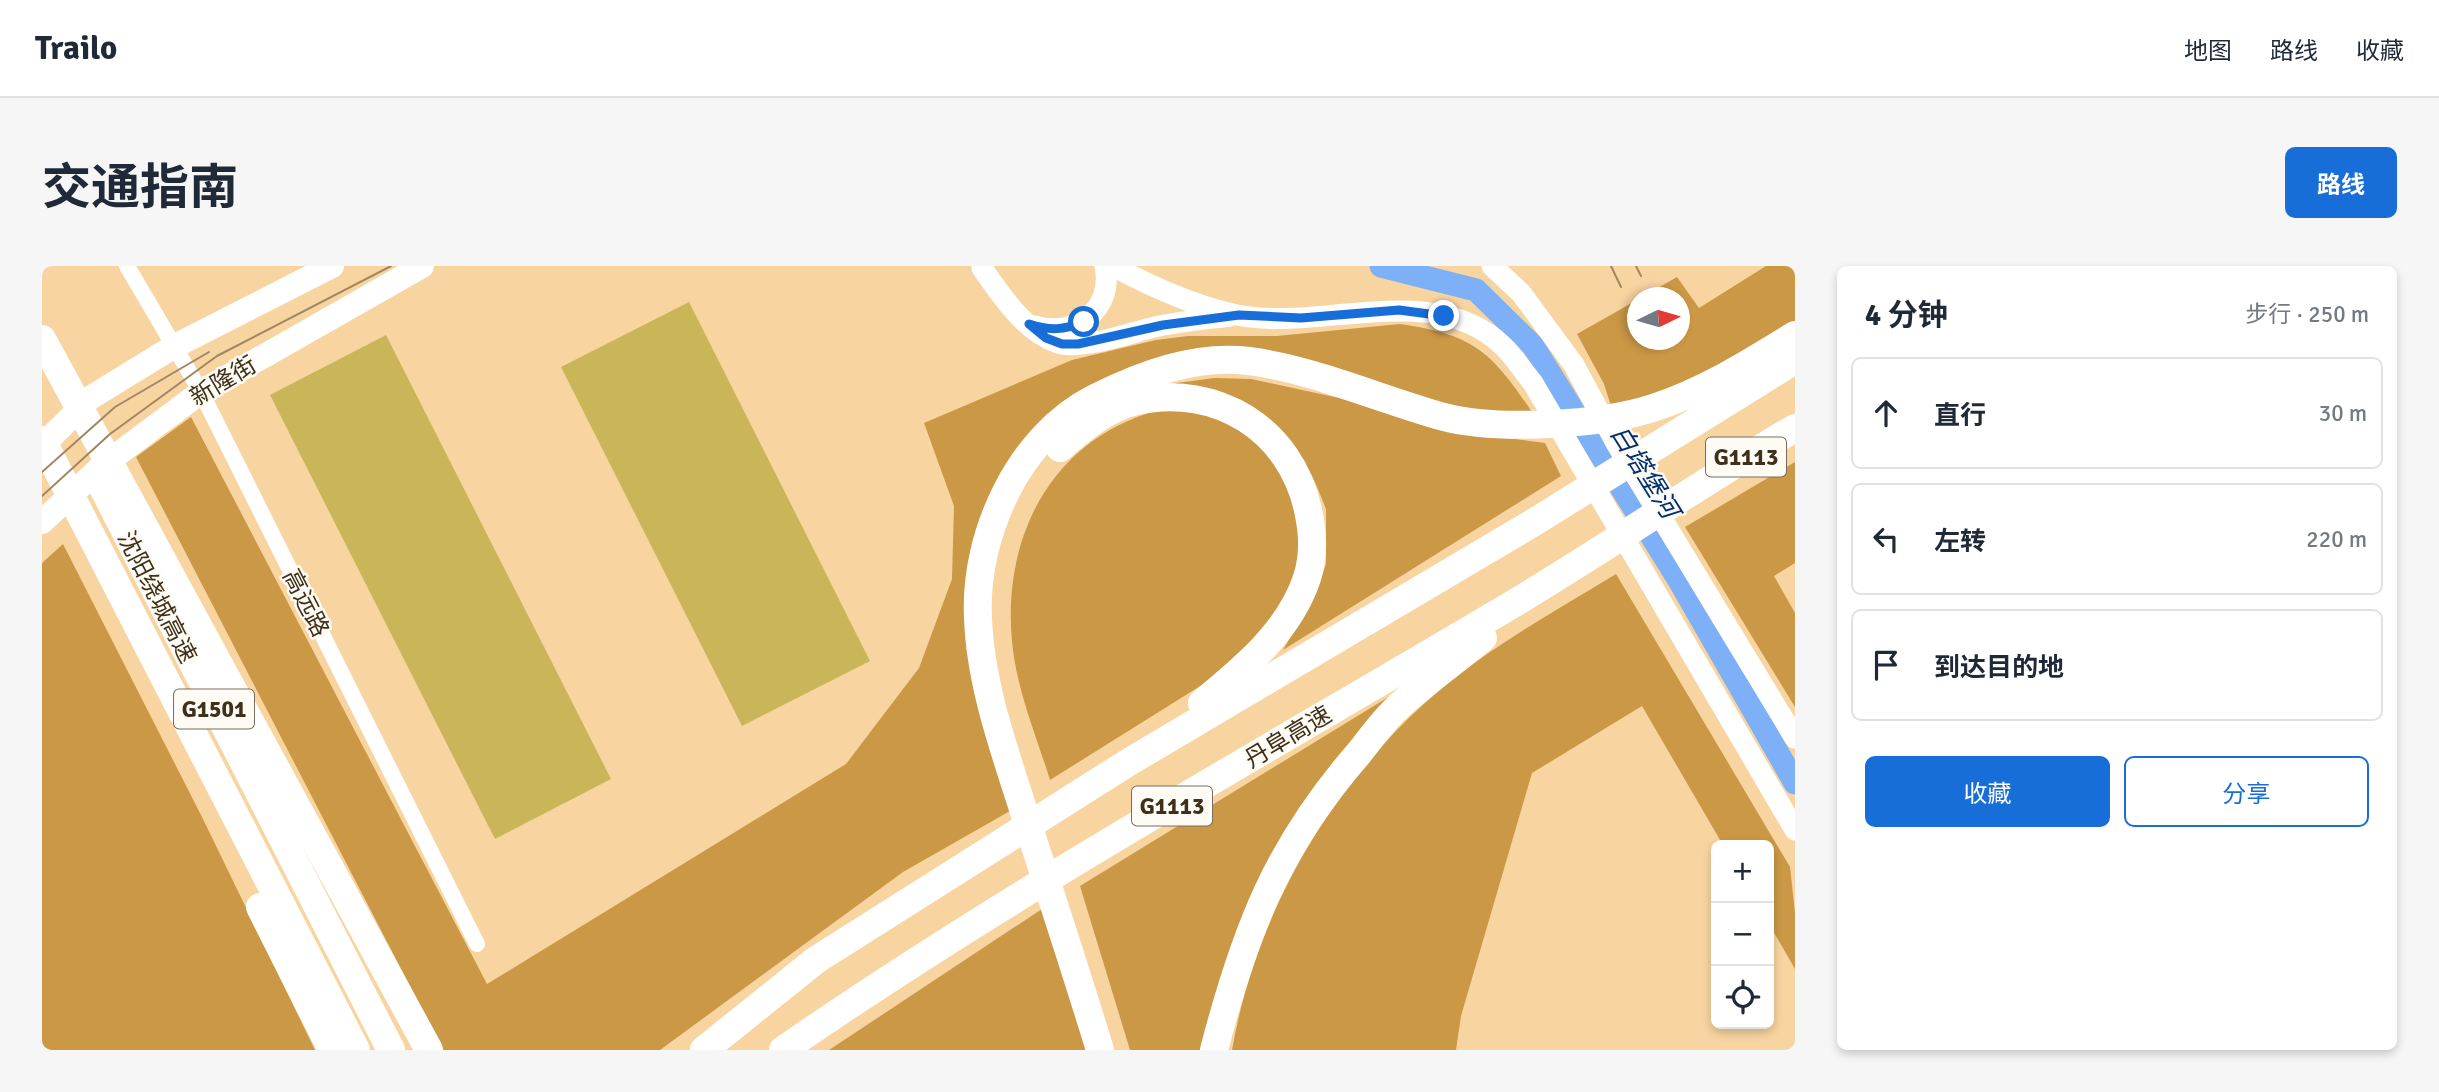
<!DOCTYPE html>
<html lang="zh">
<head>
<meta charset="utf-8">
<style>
	:root { --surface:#fff; --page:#f6f6f7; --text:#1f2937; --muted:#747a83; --line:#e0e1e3; --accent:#176ed8 }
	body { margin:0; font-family:Signika,"Noto Sans SC",sans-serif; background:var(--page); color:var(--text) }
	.controls { position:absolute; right:21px; bottom:21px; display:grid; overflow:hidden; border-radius:10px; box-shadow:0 4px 10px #0003 }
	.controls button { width:63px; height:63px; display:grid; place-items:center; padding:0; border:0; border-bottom:2px solid var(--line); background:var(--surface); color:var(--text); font:35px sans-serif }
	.compass { position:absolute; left:1585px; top:21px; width:63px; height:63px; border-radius:50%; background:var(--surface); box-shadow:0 4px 10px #0003; rotate:85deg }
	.stop { position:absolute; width:21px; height:21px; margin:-16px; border:5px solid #176ed8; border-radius:50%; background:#fff }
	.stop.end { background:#176ed8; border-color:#fff; box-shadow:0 2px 7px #0008 }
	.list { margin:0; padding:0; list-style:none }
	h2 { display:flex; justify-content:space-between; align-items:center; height:91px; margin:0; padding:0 28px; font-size:30px }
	h2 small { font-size:23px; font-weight:400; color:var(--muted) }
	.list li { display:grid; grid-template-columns:46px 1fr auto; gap:21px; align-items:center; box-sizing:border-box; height:112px; margin:0 14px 14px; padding:0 14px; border:2px solid var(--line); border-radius:10px }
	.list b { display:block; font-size:26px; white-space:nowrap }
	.list em { font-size:23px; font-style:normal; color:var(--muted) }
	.actions { display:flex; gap:14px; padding:21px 28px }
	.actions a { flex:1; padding:16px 0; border:2px solid var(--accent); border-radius:10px; text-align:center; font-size:24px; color:var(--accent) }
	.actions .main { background:var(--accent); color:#fff }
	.icon { flex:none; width:38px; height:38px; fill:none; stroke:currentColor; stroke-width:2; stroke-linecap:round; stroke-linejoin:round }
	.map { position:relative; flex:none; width:1753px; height:784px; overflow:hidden; border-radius:10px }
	header { display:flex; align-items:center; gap:42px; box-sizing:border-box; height:98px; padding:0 35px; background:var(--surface); border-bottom:2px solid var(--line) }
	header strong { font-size:33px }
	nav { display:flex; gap:38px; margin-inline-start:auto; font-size:24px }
	.intro { display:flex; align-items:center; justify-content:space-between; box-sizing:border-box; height:168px; padding:0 42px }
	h1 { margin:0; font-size:49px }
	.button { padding:18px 32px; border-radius:10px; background:var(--accent); color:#fff; font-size:24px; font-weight:700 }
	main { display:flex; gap:42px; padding:0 42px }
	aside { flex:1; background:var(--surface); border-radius:10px; box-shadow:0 4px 10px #0003 }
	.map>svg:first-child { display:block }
	.forest { fill:#cb9846 }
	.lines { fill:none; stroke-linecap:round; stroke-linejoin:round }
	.river { stroke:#7db0f6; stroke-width:23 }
	.building { fill:#cab559 }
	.minor { stroke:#fff; stroke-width:16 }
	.secondary { stroke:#fff; stroke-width:21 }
	.primary { stroke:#fff; stroke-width:24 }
	.motorway { stroke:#fff; stroke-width:28 }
	.tram { stroke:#a08661; stroke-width:2 }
	.route { stroke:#176ed8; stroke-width:9 }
	.labels { text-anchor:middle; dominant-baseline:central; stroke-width:5; stroke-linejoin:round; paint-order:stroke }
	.shield { fill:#fefbf5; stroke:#786d5c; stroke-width:2 }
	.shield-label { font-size:23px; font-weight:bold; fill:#3e301b }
	.street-label { font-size:24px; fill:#3e301b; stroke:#fefbf5 }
	.water-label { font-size:26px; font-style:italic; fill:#00316e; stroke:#fefbf5 }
</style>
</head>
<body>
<header>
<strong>Trailo</strong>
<nav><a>地图</a><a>路线</a><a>收藏</a></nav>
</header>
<div class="intro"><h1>交通指南</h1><a class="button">路线</a></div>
<main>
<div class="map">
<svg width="1753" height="784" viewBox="0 0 1753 784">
	<rect width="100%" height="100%" fill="#f8d4a0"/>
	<!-- forest -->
	<g class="forest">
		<polygon points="1724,0 1753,0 1753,57 1671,106 1570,143 1562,118 1535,68 1595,34 1596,74 1638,74 1638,32 1600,31 1635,11 1657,42"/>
		<path d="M1358,58C1438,69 1453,91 1496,155L1432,148L1200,90L1028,144L936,300L975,541L861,606L618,784H401L94,191L149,151L445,718L804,498L877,402L910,313L912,240L882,157L1030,94L1114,74L1146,70H1235Z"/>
		<polygon points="1172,112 1209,113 1297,132 1390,162 1503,177 1519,210 1241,384 1274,327 1284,298 1284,243 1273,216 1260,192 1116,125 1135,117"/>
		<path d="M1117,144H1146L1177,150L1225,177L1262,250L1255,320L1187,402L1008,514C994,469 974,422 970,375C960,269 1011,172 1117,144Z"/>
		<polygon points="1753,196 1753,297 1732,310 1753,347 1753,441 1643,261"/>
		<polygon points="21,278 160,551 273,784 0,784 0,297"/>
		<path d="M1574,308L1748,601L1753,647V703L1727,658V579H1681L1600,440L1490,507L1419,750L1414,784H1190C1213,652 1285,525 1384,436C1440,385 1510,347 1574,308Z"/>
		<polygon points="1366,419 1295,501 1169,784 1088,784 1038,620"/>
		<polygon points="1006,639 1049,784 787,784"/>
	</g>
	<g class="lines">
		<!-- river -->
		<polyline class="river" points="1339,0 1434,24 1491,80 1638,316 1753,517"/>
	</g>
	<!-- building -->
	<g class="building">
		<polygon points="647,36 828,395 700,460 519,101"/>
		<polygon points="344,69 569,513 453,573 228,129"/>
	</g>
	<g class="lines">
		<!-- minor -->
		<polyline class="minor" points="85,0 159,126 435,678"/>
		<!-- secondary -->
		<g class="secondary">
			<path d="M1071,0C1110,21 1152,40 1195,49C1277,66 1392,13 1461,80C1472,90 1481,105 1491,117L1753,564"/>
			<polyline points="1450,0 1479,27 1532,99 1574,177 1753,472"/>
			<path d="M940,2C959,29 983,66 1016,77C1039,85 1093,65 1117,60C1140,55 1164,53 1188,50"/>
			<path d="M993,60C1033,72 1072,44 1063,0"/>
		</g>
		<!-- primary -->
		<g class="primary">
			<polyline points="0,180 48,132 131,81 290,0"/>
			<polyline points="0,256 60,200 159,126 380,0"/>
		</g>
		<!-- motorway -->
		<g class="motorway">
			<polyline points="0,73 387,784"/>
			<polyline points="0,174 314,784"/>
			<path d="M1018,182C1039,164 1066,141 1094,135C1175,117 1249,164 1266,244C1271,266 1272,290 1265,312C1247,366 1202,402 1160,437"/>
			<polyline points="55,210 349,784"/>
			<polyline points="218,641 290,784"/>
			<polyline points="662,784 774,694 1087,496 1494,255 1753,94"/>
			<path d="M741,784C968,627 1211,492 1449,351C1552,291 1650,222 1753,162"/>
			<path d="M1058,784C1034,705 1008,627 983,549C963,486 938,418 936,351C932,269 977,170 1053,132C1099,109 1154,88 1207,95C1274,104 1337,133 1402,151C1456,165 1558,159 1611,142C1661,126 1708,97 1753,69"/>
			<path d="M1172,784C1203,665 1235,581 1317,487C1329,472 1341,455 1355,442C1382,417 1413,395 1441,372"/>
		</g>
		<!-- tram -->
		<g class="tram">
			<polyline points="1569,0 1579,21"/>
			<polyline points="1594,0 1599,10"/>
			<polyline points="0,206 73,141 167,86"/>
			<polyline points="0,230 68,168 175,90 349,0"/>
		</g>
	</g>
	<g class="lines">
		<!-- route -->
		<path class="route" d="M1042,56C1022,64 1008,65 987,58L1004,72L1020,78H1036L1121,59L1197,49L1259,52L1357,44L1402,50"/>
	</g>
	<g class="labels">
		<!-- shield labels -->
		<g class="shield">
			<rect x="1664" y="171.5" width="80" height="39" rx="5"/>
			<rect x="132" y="423.5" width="80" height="39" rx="5"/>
			<rect x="1090" y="520.5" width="80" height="39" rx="5"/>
		</g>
		<g class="shield-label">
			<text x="1704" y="191">G1113</text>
			<text x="172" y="443">G1501</text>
			<text x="1130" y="540">G1113</text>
		</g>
		<!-- street labels -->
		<g class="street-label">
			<text transform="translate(181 115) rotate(-31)">新隆街</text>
			<text transform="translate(115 331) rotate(63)">沈阳绕城高速</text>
			<text transform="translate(264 337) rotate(63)">高远路</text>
			<text transform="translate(1246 471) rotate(-31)">丹阜高速</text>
		</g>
		<!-- water labels -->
		<g class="water-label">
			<text transform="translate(1602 206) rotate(58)">白塔堡河</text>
		</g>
	</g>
</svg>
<div class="controls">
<button>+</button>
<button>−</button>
<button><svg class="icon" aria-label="locate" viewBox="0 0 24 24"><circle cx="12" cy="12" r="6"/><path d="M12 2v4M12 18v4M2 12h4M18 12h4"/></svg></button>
</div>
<svg class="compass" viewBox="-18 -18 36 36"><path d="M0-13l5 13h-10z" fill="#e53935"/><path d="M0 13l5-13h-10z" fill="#747a83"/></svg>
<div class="stop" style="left:1042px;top:56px"></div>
<div class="stop end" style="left:1402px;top:50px"></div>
</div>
<aside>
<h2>4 分钟<small>步行 · 250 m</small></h2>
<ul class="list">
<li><svg class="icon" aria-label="ahead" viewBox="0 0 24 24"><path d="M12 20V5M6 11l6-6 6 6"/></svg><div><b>直行</b></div><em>30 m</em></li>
<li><svg class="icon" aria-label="left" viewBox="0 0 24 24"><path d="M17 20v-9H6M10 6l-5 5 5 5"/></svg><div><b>左转</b></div><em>220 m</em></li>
<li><svg class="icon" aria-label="arrive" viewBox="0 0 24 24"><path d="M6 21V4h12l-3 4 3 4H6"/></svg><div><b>到达目的地</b></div></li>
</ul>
<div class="actions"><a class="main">收藏</a><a>分享</a></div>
</aside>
</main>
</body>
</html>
